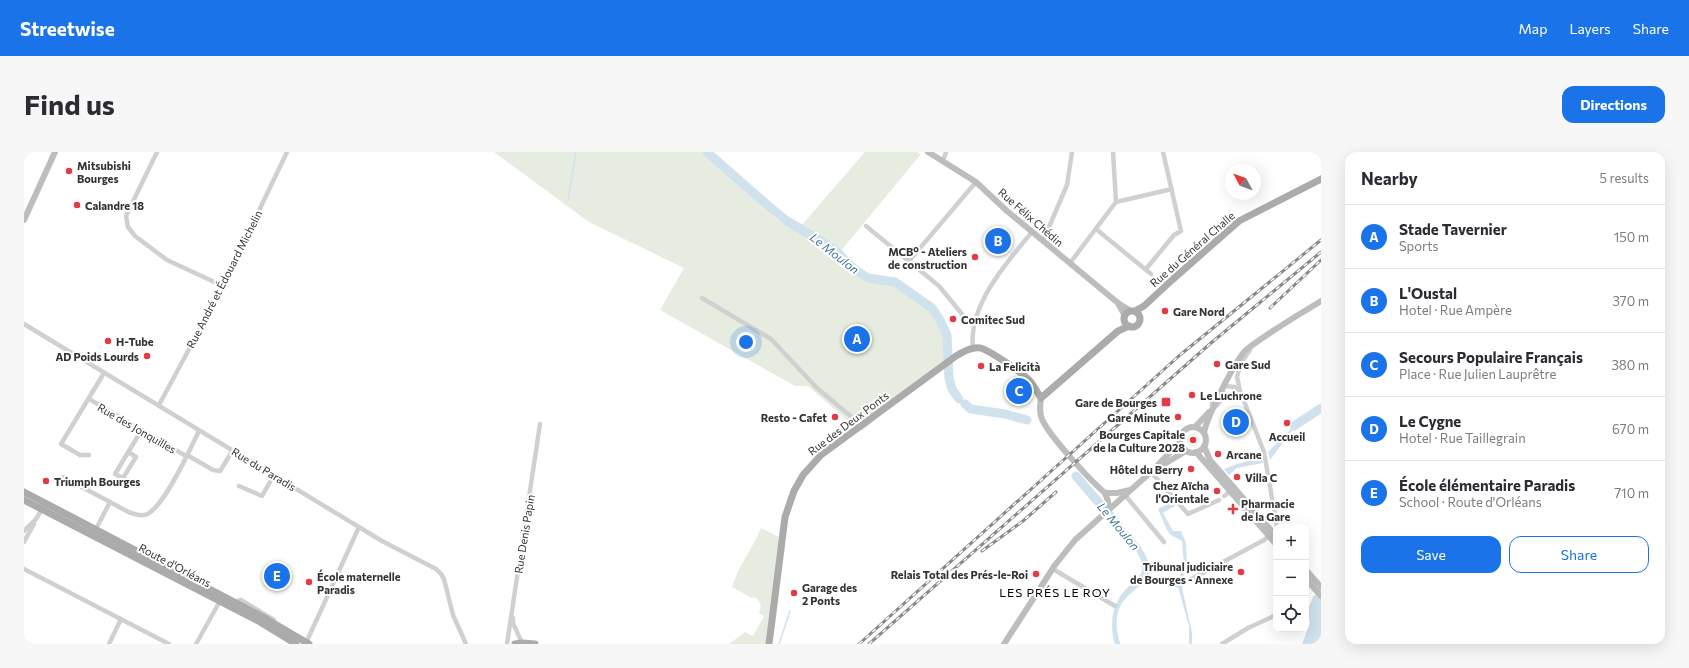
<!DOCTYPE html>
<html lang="en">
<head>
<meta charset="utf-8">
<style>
	:root { --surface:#fff; --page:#f7f7f7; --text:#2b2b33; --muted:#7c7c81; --line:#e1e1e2; --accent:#1a73e8 }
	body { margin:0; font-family:Commissioner,sans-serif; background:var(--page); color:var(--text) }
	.controls { position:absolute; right:12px; bottom:12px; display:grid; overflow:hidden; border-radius:8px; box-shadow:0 4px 16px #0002 }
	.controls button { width:36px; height:36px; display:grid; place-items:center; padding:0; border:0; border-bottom:1px solid var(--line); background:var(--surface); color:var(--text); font:20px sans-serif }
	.compass { position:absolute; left:1201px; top:12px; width:36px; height:36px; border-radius:50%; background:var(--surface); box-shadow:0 4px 16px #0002; rotate:311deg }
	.you { position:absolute; left:722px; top:190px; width:14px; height:14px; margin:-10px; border:3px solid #fff; border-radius:50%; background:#1a73e8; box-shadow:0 0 0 6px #1a73e833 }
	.badge { display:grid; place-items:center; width:26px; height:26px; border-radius:50%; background:var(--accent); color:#fff; font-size:13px; font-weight:700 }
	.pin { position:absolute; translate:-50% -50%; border:2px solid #fff; box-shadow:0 1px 4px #0006 }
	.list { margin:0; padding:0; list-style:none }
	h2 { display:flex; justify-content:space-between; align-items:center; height:52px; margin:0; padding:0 16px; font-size:17px }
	h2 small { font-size:13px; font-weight:400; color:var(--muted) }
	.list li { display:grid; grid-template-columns:26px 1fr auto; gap:12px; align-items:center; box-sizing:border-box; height:64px; padding:0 16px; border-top:1px solid var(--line) }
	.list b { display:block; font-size:15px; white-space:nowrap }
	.list p { margin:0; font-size:13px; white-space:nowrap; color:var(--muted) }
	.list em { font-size:13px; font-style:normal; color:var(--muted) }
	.actions { display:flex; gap:8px; padding:12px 16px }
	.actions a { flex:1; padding:9px 0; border:1px solid var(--accent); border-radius:12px; text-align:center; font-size:14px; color:var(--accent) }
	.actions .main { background:var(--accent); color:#fff }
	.icon { flex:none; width:22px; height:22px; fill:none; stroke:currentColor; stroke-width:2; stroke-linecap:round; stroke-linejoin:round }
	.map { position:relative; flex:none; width:1297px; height:492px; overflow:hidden; border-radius:12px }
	header { display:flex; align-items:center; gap:24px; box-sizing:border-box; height:56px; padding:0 20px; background:var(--accent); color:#fff }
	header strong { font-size:19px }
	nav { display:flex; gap:22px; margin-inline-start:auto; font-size:14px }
	.intro { display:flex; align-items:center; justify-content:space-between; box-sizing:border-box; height:96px; padding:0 24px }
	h1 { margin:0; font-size:28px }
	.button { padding:10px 18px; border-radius:12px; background:var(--accent); color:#fff; font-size:14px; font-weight:700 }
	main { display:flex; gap:24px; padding:0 24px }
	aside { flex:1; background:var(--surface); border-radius:12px; box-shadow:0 4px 16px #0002 }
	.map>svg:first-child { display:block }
	.green { fill:#e6ecdf }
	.water { fill:#cfe2ee }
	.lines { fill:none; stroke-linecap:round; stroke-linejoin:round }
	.stream { stroke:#cfe2ee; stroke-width:1.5 }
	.river { stroke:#cfe2ee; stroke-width:9 }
	.street { stroke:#d0d0d0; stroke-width:4.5 }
	.secondary { stroke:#bdbdbd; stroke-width:6 }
	.primary { stroke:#ababab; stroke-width:7 }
	.rail-casing { stroke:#888; stroke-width:3 }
	.rail { stroke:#fff; stroke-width:1.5; stroke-dasharray:4.5; stroke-linecap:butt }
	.poi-dot { fill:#e63946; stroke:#fff; stroke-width:1.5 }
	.labels { text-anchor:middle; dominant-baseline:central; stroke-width:4; stroke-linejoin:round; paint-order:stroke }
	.poi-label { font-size:11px; font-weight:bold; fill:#333; stroke:#fff; text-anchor:start }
	.street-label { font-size:11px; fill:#333; stroke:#fff }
	.water-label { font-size:12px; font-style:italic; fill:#3f7597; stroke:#fff }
	.neighbourhood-label { font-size:12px; letter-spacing:1px; fill:#000; stroke:#fff }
</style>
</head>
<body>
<header>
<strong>Streetwise</strong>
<nav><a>Map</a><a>Layers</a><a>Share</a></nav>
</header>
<div class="intro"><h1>Find us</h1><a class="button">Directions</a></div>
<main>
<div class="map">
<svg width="1297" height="492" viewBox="0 0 1297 492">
	<rect width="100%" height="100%" fill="#fff"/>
	<!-- green -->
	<g class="green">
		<polygon points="470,0 688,0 723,40 752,67 796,92 831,122 854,128 871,130 908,156 916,168 923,183 924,207 838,279 826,271 784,234 771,234 636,158 660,116 565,70"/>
		<polygon points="841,0 893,0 897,2 816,100 803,90 777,74"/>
		<circle cx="1169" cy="288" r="6"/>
		<path d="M737,376L755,385L742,492H705L721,480L729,484L740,464L735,461C738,454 737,450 731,445L728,446L708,435C714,414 729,396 737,376Z"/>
	</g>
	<!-- water -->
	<g class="water">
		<polygon points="1278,266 1280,269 1270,276 1246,308 1244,300 1269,275 1268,273"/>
		<polygon points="1237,303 1239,311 1213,316 1205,323 1200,317 1213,312 1233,306"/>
		<polygon points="1151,348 1154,352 1139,361 1149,379 1157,379 1162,391 1163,415 1157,431 1168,481 1168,492 1165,492 1165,474 1154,435 1154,429 1160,412 1158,389 1147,383 1143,378 1134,357"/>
		<path d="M1089,362C1100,377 1118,391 1124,409C1132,430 1105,437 1097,453C1090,465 1093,479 1096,492H1091C1085,472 1088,450 1104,435C1109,430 1115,426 1118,419C1119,415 1117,408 1115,404C1109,390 1093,379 1082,368Z"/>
		<polygon points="1297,436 1297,485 1294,492 1278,492 1286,471 1282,457 1284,457 1289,445"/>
	</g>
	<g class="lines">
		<!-- stream -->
		<g class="stream">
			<polyline points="544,48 552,0"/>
			<polyline points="755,492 766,459"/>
		</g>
		<!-- river -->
		<g class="river">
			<polyline points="683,0 748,57 763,69 802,92 814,101 830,117 844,126 871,130 908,156 916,168 923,183 925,226 928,237 935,247"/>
			<polyline points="941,252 947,257 981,262 1003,268"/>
			<polyline points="1270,274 1297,256"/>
			<polyline points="1052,324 1094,373"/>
		</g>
		<!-- street -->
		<g class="street">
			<polyline points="133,0 102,64 104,75 111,84 143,108 199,134"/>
			<polyline points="919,9 922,0"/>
			<polyline points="1092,50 1148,37"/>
			<polyline points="842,74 915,134 942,167 951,172"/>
			<polyline points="1072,77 1127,122"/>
			<polyline points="1019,89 1043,33 1048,0"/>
			<polyline points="885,109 952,30"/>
			<polyline points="1046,111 1092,50 1089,0"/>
			<polyline points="1122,117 1150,83 1157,79 1139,0"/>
			<polyline points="678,146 747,187 793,236 837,273"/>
			<polyline points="0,172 358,389 412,417 417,422 420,427 429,463 442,492"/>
			<path d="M949,196C944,154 982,111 1008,80"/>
			<polyline points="1226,198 1217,211 1213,225 1216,239 1240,300 1253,375"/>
			<polyline points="1201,234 1211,235 1216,239"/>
			<polyline points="65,247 162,304"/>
			<polyline points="135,253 199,134 263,0"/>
			<path d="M1189,256C1197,252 1198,246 1199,237"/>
			<polyline points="1188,257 1188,250 1194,241"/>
			<polyline points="104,300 112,305 99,326 91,322 117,279"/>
			<polyline points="65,303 56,303 37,292 80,221"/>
			<polyline points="163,303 189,318 196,319 209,298"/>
			<polyline points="1127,320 1164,362 1195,348"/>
			<polyline points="39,325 86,350"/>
			<polyline points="215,334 238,344 250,323"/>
			<polyline points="1101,343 1140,390"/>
			<polyline points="1200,344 1206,340"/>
			<path d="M72,377L86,350C96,355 109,365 120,363C138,361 167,295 175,279"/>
			<polyline points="0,379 12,367 18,357 21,357"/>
			<polyline points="0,390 10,372"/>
			<polyline points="0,417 145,492"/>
			<polyline points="1029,417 1091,454"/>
			<polyline points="1150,433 1158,432 1240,388 1245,384"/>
			<polyline points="211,450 217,448 250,468"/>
			<polyline points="489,466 489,471 498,491"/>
			<polyline points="282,491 335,375"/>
			<polyline points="85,492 97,467"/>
			<polyline points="172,492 196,449"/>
			<polyline points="483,492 516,272"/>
			<polyline points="1198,492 1224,476 1252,463"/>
		</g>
		<!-- secondary -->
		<g class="secondary">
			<polyline points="904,0 952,30 983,59 1094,151 1107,159"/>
			<polyline points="0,68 31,0"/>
			<polyline points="1094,151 1101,164"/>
			<path d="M1017,246C1016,253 1015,260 1018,267C1025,284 1067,329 1081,341L1084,349L1085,357"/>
			<polyline points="1171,275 1185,260"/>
			<circle cx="1169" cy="288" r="13"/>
			<path d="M1180,281C1182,267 1212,206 1223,197C1245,180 1273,164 1297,149"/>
			<polyline points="1180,294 1186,308 1252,384"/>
			<polyline points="1172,300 1252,392"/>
			<polyline points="1137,314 1162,299"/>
			<polyline points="1081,341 1093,341 1106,338"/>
			<polyline points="1282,418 1297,435"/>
			<polyline points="1282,427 1297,444"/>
			<polyline points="980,492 1031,413 1051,388 1128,319 1156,290"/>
		</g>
		<!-- primary -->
		<g class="primary">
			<circle cx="1108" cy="167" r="8"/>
			<polyline points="1111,159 1120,154 1148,128 1215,69 1297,27"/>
			<polyline points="0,340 239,465 285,492"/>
			<polyline points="0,348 236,470 272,492"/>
			<polyline points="491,492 498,491 511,492"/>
			<path d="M745,492L761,365L770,339L779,323L797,303L932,204C939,200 947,195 956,196C964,197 998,221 1005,228C1010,233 1013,240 1017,246L1094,179L1105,174"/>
		</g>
		<!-- rail casing -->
		<g class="rail-casing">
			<g id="rail">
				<polyline points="1246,156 1297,108"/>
				<polyline points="958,399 999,369 1032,340"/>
				<polyline points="835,492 1156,203 1297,88"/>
				<polyline points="845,492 1187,191 1297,100"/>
			</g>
		</g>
		<!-- rail -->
		<use href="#rail" class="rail"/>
	</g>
	<!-- markers -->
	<g class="poi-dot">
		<circle cx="45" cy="19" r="4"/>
		<circle cx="53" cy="53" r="4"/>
		<circle cx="951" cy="105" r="4"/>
		<circle cx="1141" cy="159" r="4"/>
		<circle cx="929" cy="167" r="4"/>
		<circle cx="84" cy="189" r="4"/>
		<circle cx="123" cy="204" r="4"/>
		<circle cx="1193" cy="212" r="4"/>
		<circle cx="957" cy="214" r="4"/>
		<circle cx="1168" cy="243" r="4"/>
		<rect x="1137" y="245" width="10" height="10" rx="2"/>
		<circle cx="811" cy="265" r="4"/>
		<circle cx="1154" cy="265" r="4"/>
		<circle cx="1263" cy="271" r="4"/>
		<circle cx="1169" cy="288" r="4"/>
		<circle cx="1194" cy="302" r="4"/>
		<circle cx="1167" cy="317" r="4"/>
		<circle cx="1213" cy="325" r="4"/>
		<circle cx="22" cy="329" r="4"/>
		<circle cx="1193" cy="339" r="4"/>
		<path d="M1207 351h4v4h4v4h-4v4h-4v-4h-4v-4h4z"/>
		<circle cx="1217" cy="420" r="4"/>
		<circle cx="1012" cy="422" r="4"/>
		<circle cx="285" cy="430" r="4"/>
		<circle cx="770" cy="441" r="4"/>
	</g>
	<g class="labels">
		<!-- poi labels -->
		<g class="poi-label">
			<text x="53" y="13">Mitsubishi<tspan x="53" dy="13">Bourges</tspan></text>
			<text x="61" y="53">Calandre 18</text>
			<text x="943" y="99" text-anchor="end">MCB° - Ateliers<tspan x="943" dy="13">de construction</tspan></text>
			<text x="1149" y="159">Gare Nord</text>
			<text x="937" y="167">Comitec Sud</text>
			<text x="92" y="189">H-Tube</text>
			<text x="115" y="204" text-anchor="end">AD Poids Lourds</text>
			<text x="1201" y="212">Gare Sud</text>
			<text x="965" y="214">La Felicità</text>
			<text x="1176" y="243">Le Luchrone</text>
			<text x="1133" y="250" text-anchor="end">Gare de Bourges</text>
			<text x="803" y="265" text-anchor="end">Resto - Cafet</text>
			<text x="1146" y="265" text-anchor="end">Gare Minute</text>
			<text x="1161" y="282" text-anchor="end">Bourges Capitale<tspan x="1161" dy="13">de la Culture 2028</tspan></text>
			<text x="1263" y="284" text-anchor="middle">Accueil</text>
			<text x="1202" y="302">Arcane</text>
			<text x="1159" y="317" text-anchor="end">Hôtel du Berry</text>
			<text x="1221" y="325">Villa C</text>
			<text x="30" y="329">Triumph Bourges</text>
			<text x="1185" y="333" text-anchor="end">Chez Aïcha<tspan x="1185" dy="13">l'Orientale</tspan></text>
			<text x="1217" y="351">Pharmacie<tspan x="1217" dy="13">de la Gare</tspan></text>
			<text x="1209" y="414" text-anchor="end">Tribunal judiciaire<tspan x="1209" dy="13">de Bourges - Annexe</tspan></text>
			<text x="1004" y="422" text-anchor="end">Relais Total des Prés-le-Roi</text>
			<text x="293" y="424">École maternelle<tspan x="293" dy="13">Paradis</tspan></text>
			<text x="778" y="435">Garage des<tspan x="778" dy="13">2 Ponts</tspan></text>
		</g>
		<!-- street labels -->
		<g class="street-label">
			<text transform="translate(1007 65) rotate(41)">Rue Félix Chédin</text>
			<text transform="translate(1168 97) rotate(-41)">Rue du Général Challe</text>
			<text transform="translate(200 127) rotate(-63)">Rue André et Édouard Michelin</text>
			<text transform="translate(824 271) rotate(-37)">Rue des Deux Ponts</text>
			<text transform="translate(113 276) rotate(30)">Rue des Jonquilles</text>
			<text transform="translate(240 317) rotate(31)">Rue du Paradis</text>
			<text transform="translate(500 382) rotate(-81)">Rue Denis Papin</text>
			<text transform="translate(151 413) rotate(28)">Route d'Orléans</text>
		</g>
		<!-- water labels -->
		<g class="water-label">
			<text transform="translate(811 101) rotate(38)">Le Moulon</text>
			<text transform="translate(1095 374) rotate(50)">Le Moulon</text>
		</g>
		<!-- neighbourhood labels -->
		<g class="neighbourhood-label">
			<text x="1031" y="440">LES PRÉS LE ROY</text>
		</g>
	</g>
</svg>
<div class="controls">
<button>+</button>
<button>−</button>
<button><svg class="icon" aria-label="locate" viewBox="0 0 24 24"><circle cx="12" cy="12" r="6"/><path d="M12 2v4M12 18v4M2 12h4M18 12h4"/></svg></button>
</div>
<svg class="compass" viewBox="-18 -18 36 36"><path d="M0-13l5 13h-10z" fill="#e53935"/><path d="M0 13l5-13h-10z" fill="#7c7c81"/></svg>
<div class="you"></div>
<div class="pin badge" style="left:833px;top:187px">A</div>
<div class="pin badge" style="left:974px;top:89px">B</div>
<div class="pin badge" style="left:995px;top:239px">C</div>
<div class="pin badge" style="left:1212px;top:270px">D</div>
<div class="pin badge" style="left:253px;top:424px">E</div>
</div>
<aside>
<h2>Nearby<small>5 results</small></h2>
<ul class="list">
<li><span class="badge">A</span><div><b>Stade Tavernier</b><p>Sports</p></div><em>150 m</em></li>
<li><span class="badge">B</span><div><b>L'Oustal</b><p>Hotel · Rue Ampère</p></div><em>370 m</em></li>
<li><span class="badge">C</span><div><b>Secours Populaire Français</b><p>Place · Rue Julien Lauprêtre</p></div><em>380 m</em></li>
<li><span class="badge">D</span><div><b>Le Cygne</b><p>Hotel · Rue Taillegrain</p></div><em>670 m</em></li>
<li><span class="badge">E</span><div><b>École élémentaire Paradis</b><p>School · Route d'Orléans</p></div><em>710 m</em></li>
</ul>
<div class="actions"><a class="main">Save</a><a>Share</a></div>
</aside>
</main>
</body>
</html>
